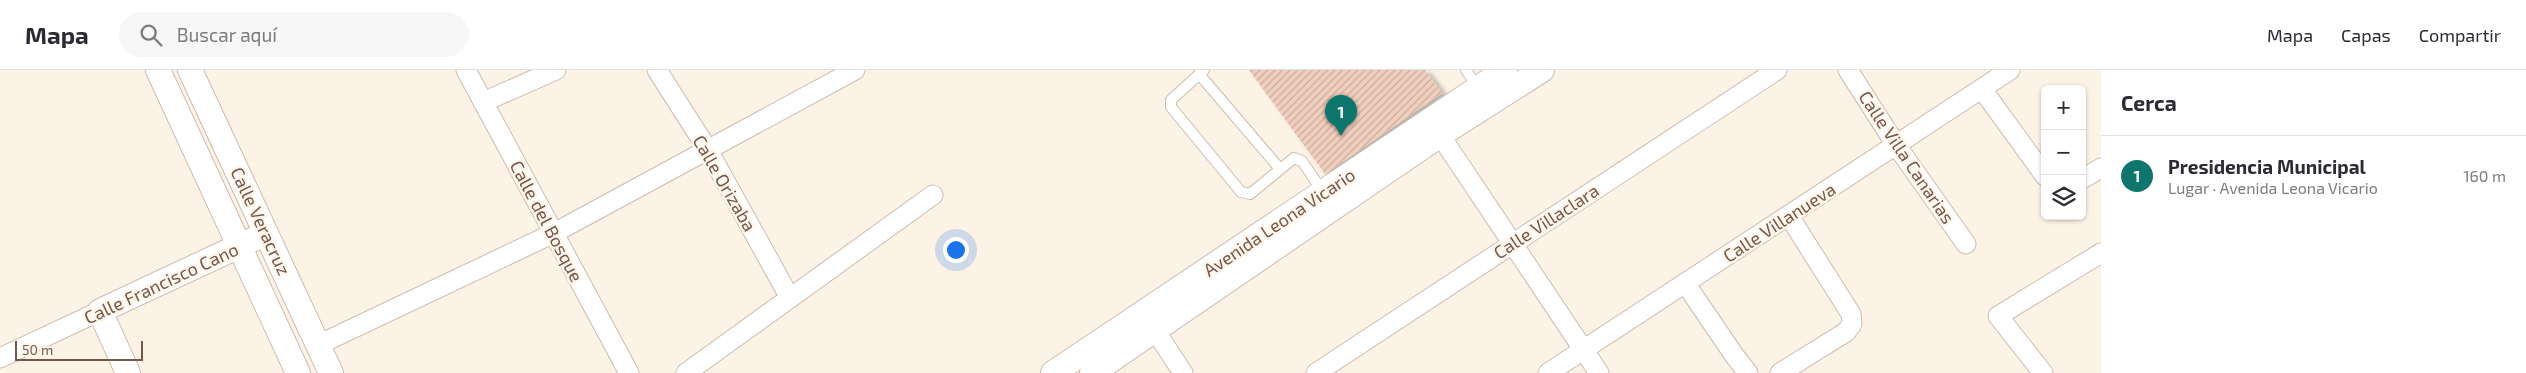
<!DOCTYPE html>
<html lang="es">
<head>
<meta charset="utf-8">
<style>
	:root { --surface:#fff; --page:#f7f7f7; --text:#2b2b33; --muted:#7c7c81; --line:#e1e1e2; --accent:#0f766e }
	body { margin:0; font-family:"Exo 2",sans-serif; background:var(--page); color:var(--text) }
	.controls { position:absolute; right:15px; top:15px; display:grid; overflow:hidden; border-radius:8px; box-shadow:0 1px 4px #0004 }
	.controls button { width:45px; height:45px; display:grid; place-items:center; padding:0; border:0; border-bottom:1px solid var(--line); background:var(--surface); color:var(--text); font:25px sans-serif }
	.scale { position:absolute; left:15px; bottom:12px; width:128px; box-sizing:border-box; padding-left:5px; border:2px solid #75574b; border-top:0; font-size:14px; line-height:18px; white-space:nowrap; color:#75574b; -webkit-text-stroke:4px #fff6ec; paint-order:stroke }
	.you { position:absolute; left:955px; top:179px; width:18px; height:18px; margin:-12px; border:4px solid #fff; border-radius:50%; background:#1a73e8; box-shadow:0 0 0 8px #1a73e833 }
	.badge { display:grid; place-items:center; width:32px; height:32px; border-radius:50%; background:var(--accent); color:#fff; font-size:16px; font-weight:700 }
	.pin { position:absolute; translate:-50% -41px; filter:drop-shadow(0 1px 2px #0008) }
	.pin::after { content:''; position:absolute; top:26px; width:18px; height:15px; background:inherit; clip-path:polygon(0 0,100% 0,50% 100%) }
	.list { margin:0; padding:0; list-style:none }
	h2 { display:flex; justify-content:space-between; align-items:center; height:65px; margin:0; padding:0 20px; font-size:21px }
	h2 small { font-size:16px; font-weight:400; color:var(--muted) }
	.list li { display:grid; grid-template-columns:32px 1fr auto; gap:15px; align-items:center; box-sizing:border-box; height:80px; padding:0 20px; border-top:1px solid var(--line) }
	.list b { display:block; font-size:19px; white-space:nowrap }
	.list p { margin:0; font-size:16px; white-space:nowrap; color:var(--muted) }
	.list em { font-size:16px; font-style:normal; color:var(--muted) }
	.icon { flex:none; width:28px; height:28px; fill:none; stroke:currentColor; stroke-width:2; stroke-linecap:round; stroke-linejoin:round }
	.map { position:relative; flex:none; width:2101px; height:303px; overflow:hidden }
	header { display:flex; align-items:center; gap:30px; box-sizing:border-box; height:70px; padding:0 25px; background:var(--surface); border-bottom:1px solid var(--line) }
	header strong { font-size:24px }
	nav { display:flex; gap:28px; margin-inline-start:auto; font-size:18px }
	.search { width:350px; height:45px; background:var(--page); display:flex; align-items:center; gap:12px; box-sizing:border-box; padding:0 18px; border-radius:28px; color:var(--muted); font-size:19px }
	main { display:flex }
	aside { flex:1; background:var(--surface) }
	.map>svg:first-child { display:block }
	.building { fill:url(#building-hatch); filter:url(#shadow) }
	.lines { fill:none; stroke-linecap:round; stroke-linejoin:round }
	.service-casing { stroke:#cfbbaf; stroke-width:12 }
	.minor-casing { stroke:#cfbbaf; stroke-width:21 }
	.tertiary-casing { stroke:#cfbbaf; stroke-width:26 }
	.service { stroke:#fff; stroke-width:10 }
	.minor { stroke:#fff; stroke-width:19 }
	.tertiary { stroke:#fff; stroke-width:24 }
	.labels { text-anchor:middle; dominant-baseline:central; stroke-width:5; stroke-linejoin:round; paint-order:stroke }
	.street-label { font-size:18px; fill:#75574b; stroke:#fff6ec }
</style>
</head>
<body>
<header>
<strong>Mapa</strong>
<div class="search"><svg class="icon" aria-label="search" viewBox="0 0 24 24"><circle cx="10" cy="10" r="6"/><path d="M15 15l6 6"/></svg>Buscar aquí</div>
<nav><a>Mapa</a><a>Capas</a><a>Compartir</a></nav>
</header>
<main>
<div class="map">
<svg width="2101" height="303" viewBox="0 0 2101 303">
	<defs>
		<pattern id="building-hatch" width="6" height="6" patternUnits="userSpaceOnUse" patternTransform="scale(1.25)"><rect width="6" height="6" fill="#f1cfbe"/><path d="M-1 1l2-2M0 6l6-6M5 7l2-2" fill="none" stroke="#c8ab9c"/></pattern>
		<filter id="shadow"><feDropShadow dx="5.5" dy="3" stdDeviation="2.5" flood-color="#0004"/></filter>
	</defs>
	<rect width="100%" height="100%" fill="#fcf2e6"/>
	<!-- building -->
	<polygon class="building" points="1249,0 1425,0 1442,23 1325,104"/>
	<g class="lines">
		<!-- service casing -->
		<g class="service-casing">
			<g id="service">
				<polyline points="1204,0 1171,30 1171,37 1241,122 1250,124 1294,88 1302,91 1323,122"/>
				<polyline points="1466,0 1478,18"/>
				<polyline points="1199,4 1280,99"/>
			</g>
		</g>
		<!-- minor casing -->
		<g class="minor-casing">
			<g id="minor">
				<polyline points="466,0 629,303"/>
				<polyline points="657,0 708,80 790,228"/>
				<polyline points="1848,0 1896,75 1966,174"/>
				<polyline points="1982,19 2045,106"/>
				<polyline points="483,32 556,0"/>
				<polyline points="1432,53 1599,303"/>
				<polyline points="2082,109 2101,98"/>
				<polyline points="1685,213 1734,285 1748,303"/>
				<polyline points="1147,248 1183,303"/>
				<polyline points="318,275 554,163 855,0"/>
				<polyline points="0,288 100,241"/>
				<polyline points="686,303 933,125"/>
				<polyline points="1316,303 1777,0"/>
				<polyline points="1548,303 2010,0"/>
				<polyline points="1780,303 1846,262 1852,254 1851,244 1789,146"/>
				<polyline points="2043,303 1998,246 2101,183"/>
			</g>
		</g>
		<!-- tertiary casing -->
		<g class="tertiary-casing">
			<g id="tertiary">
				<polyline points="158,0 298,303"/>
				<polyline points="190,0 331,303"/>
				<polyline points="128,303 100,241 254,169"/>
				<polyline points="1053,303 1505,0"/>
				<polyline points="1092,303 1440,65 1542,0"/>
			</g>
		</g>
		<!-- service -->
		<use href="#service" class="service"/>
		<!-- minor -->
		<use href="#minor" class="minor"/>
		<!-- tertiary -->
		<use href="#tertiary" class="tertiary"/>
	</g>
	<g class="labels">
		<!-- street labels -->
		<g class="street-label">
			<text transform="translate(1907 87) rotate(56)">Calle Villa Canarias</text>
			<text transform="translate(725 113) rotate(60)">Calle Orizaba</text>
			<text transform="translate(261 151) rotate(65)">Calle Veracruz</text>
			<text transform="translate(547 151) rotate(62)">Calle del Bosque</text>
			<text transform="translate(1546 151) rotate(-33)">Calle Villaclara</text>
			<text transform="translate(1279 152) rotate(-34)">Avenida Leona Vicario</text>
			<text transform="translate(1779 152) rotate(-33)">Calle Villanueva</text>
			<text transform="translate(161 213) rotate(-25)">Calle Francisco Cano</text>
		</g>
	</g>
</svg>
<div class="controls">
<button>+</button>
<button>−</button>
<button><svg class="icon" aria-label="layers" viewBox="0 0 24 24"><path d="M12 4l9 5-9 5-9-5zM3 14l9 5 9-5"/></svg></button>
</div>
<div class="scale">50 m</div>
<div class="you"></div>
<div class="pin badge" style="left:1341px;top:66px">1</div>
</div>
<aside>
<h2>Cerca<small></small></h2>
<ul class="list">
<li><span class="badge">1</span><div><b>Presidencia Municipal</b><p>Lugar · Avenida Leona Vicario</p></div><em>160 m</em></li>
</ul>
</aside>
</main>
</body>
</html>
